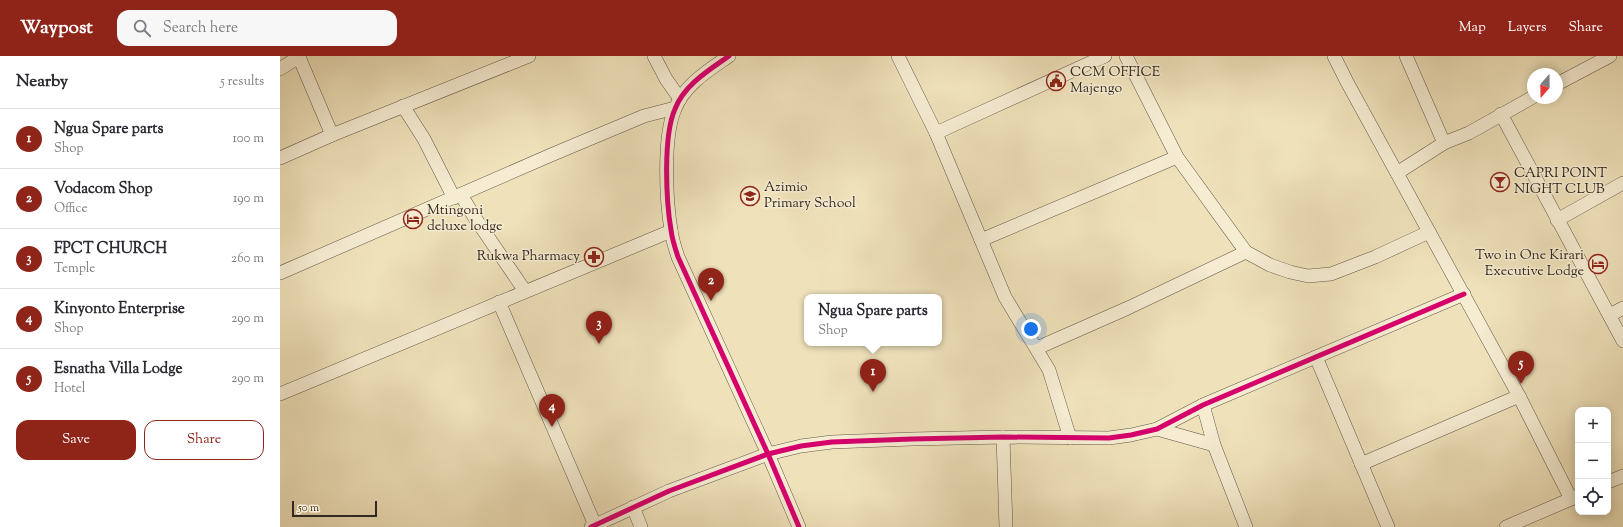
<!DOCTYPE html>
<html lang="en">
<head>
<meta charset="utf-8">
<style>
	:root { --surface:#fff; --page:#f7f7f7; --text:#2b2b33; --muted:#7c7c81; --line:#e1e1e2; --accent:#8f2418 }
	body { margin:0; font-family:"Sorts Mill Goudy",serif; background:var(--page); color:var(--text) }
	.controls { position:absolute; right:12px; bottom:12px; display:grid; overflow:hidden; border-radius:8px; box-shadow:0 2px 10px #0003 }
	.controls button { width:36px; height:36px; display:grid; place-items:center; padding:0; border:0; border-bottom:1px solid var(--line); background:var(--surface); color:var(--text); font:20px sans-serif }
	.compass { position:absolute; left:1247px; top:12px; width:36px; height:36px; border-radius:50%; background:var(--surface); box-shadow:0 2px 10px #0003; rotate:200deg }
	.scale { position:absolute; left:12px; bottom:10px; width:85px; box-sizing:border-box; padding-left:4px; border:2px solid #33291f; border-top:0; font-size:11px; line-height:14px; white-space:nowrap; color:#33291f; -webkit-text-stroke:3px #f5ecd2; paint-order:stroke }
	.you { position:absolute; left:751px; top:273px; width:14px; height:14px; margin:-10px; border:3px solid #fff; border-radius:50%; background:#1a73e8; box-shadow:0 0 0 6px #1a73e833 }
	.badge { display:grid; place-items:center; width:26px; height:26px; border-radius:50%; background:var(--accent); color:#fff; font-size:13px; font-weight:700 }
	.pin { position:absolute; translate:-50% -33px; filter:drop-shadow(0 1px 2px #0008) }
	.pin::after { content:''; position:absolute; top:21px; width:14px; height:12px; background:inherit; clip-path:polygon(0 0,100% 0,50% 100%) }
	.popup { position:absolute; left:524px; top:238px; width:138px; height:52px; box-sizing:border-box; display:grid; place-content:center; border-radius:8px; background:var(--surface); filter:drop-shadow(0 1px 3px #0005); font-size:13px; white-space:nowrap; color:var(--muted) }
	.popup b { font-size:15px; color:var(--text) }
	.popup::after { content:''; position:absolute; left:50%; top:100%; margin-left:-8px; border:8px solid transparent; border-top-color:var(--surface) }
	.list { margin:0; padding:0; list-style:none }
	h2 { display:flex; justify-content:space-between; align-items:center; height:52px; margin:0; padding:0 16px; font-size:17px }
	h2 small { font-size:13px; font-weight:400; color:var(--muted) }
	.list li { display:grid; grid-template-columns:26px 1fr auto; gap:12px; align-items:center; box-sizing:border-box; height:60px; padding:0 16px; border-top:1px solid var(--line) }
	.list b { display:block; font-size:15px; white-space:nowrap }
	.list p { margin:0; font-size:13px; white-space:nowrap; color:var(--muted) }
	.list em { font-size:13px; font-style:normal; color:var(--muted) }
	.actions { display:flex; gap:8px; padding:12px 16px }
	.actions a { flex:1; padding:9px 0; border:1px solid var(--accent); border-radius:12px; text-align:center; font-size:14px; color:var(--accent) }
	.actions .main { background:var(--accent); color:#fff }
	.icon { flex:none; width:22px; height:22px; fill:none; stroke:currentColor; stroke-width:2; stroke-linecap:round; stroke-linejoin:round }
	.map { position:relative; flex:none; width:1343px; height:471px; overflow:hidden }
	header { display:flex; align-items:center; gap:24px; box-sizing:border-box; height:56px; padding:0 20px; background:var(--accent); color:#fff }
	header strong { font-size:19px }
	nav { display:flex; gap:22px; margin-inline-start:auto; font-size:14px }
	.search { width:280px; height:36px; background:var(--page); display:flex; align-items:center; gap:10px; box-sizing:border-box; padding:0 14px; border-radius:12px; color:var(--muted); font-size:15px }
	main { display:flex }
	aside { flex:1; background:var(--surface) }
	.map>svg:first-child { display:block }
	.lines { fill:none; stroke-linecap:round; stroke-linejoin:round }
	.minor-casing { stroke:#625746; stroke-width:14 }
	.minor { stroke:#f5ecd2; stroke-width:13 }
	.cycleway-casing { stroke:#f5ecd2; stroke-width:8 }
	.cycleway { stroke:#d6006c; stroke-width:5 }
	.labels { text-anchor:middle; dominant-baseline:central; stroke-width:3; stroke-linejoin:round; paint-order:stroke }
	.poi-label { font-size:14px; fill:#33291f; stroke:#f5ecd2; text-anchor:start }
</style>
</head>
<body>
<header>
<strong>Waypost</strong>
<div class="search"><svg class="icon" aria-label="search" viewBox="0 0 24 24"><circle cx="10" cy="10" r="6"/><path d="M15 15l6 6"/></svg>Search here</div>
<nav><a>Map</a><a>Layers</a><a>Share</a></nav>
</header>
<main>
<aside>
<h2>Nearby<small>5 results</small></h2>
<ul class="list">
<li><span class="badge">1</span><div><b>Ngua Spare parts</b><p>Shop</p></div><em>100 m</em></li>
<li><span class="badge">2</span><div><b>Vodacom Shop</b><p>Office</p></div><em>190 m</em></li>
<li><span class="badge">3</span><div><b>FPCT CHURCH</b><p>Temple</p></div><em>260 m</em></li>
<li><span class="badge">4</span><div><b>Kinyonto Enterprise</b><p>Shop</p></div><em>290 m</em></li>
<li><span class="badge">5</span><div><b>Esnatha Villa Lodge</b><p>Hotel</p></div><em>290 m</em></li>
</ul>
<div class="actions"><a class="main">Save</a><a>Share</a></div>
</aside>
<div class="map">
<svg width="1343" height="471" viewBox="0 0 1343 471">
	<rect width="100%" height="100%" fill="#efe1ba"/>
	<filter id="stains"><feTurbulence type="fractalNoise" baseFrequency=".005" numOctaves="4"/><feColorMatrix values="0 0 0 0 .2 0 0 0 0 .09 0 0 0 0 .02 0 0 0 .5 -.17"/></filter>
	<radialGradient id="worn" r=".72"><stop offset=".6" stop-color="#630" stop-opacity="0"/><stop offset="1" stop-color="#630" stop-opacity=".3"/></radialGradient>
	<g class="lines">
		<!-- minor casing -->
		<g class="minor-casing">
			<g id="minor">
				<polyline points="374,0 386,23 400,43"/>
				<path d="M449,0C429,14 404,29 395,53C383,80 386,144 391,174C392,183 395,192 398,201L488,398L519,471"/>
				<polyline points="618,0 656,77 725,241 769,314 790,382"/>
				<polyline points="846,0 897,101 966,196 990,209 1010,216 1028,220 1051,218 1095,201 1149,176"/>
				<polyline points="1054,0 1067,26 1239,340 1291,443"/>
				<polyline points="1126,0 1164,87"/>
				<polyline points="19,1 52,79"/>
				<polyline points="0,13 20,0"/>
				<polyline points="1277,28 1330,0"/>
				<polyline points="123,50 144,83 174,142"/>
				<polyline points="1221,58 1343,285"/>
				<polyline points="656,77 825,0"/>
				<polyline points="0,102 52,79 249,0"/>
				<polyline points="1117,117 1164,87 1189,77 1253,41"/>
				<polyline points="181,139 195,162 245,235"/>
				<polyline points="1277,164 1343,127"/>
				<polyline points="701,184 897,101"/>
				<polyline points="0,217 271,99 364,60 395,52"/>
				<polyline points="219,246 315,469"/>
				<polyline points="1330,259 1343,252"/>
				<polyline points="757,292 848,252 966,196"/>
				<polyline points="1036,301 1108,471"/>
				<polyline points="0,338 391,175"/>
				<polyline points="923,349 934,389 966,471"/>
				<polyline points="877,373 934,389"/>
				<polyline points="723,381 726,471"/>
				<polyline points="1081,408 1239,340"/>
				<polyline points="1328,426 1343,420"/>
				<polyline points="353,451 361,471"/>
				<polyline points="311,471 389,435 488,398 521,390 552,386 632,383 723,381 829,382 851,379 877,373 923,349 1184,238"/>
				<polyline points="1226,471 1298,440"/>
			</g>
		</g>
		<!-- minor -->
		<use href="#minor" class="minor"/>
		<!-- cycleway casing -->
		<g class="cycleway-casing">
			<g id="cycleway">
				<path d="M449,0C429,14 404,29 395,53C383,80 386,144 391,174C392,183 395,192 398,201L488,398L519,471"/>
				<polyline points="311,471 389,435 488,398 521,390 552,386 632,383 723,381 829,382 851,379 877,373 923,349 1184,238"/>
			</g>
		</g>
		<!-- cycleway -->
		<use href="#cycleway" class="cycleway"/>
	</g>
	<!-- icons -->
	<defs>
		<g id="civic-ring" transform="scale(1)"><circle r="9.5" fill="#f5ecd2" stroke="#8f2418" stroke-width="1.5"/><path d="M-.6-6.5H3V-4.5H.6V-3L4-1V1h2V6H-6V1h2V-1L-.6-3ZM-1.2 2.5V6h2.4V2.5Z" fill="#8f2418"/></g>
		<g id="bar-ring" transform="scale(1)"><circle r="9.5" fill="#f5ecd2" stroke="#8f2418" stroke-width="1.5"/><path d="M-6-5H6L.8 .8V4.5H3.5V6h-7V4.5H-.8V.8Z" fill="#8f2418"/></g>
		<g id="school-ring" transform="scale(1)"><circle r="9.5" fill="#f5ecd2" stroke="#8f2418" stroke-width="1.5"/><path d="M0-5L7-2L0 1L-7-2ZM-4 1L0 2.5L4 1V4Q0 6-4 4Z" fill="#8f2418"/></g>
		<g id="hotel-ring" transform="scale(1)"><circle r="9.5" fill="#f5ecd2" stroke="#8f2418" stroke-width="1.5"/><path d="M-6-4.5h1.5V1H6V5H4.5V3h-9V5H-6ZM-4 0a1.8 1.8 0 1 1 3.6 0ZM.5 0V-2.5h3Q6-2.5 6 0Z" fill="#8f2418"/></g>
		<g id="pharmacy-ring" transform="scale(1)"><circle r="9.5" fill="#f5ecd2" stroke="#8f2418" stroke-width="1.5"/><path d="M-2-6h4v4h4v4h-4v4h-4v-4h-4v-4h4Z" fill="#8f2418"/></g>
	</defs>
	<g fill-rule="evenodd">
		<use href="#civic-ring" x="776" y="25"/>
		<use href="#bar-ring" x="1220" y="126"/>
		<use href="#school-ring" x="470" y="140"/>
		<use href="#hotel-ring" x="133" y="163"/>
		<use href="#pharmacy-ring" x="314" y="201"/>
		<use href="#hotel-ring" x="1318" y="208"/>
	</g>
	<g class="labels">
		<!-- poi labels -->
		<g class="poi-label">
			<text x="790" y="17">CCM OFFICE<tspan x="790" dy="16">Majengo</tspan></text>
			<text x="1234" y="118">CAPRI POINT<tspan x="1234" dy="16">NIGHT CLUB</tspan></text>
			<text x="484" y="132">Azimio<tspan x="484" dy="16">Primary School</tspan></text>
			<text x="147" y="155">Mtingoni<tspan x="147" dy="16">deluxe lodge</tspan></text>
			<text x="1304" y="200" text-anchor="end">Two in One Kirari<tspan x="1304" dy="16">Executive Lodge</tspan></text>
			<text x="300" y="201" text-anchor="end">Rukwa Pharmacy</text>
		</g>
	</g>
	<rect width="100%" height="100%" filter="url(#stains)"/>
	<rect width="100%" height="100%" fill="url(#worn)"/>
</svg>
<div class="controls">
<button>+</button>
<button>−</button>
<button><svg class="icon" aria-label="locate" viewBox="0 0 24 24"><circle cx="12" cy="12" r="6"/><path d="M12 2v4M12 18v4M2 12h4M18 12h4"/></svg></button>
</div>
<svg class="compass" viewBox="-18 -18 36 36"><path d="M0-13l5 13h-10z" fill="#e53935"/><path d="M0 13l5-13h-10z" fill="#7c7c81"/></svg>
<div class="scale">50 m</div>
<div class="you"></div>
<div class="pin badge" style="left:593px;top:336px">1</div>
<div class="popup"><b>Ngua Spare parts</b>Shop</div>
<div class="pin badge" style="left:431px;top:245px">2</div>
<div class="pin badge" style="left:319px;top:288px">3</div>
<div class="pin badge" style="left:272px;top:371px">4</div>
<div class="pin badge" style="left:1241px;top:328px">5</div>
</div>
</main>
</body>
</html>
